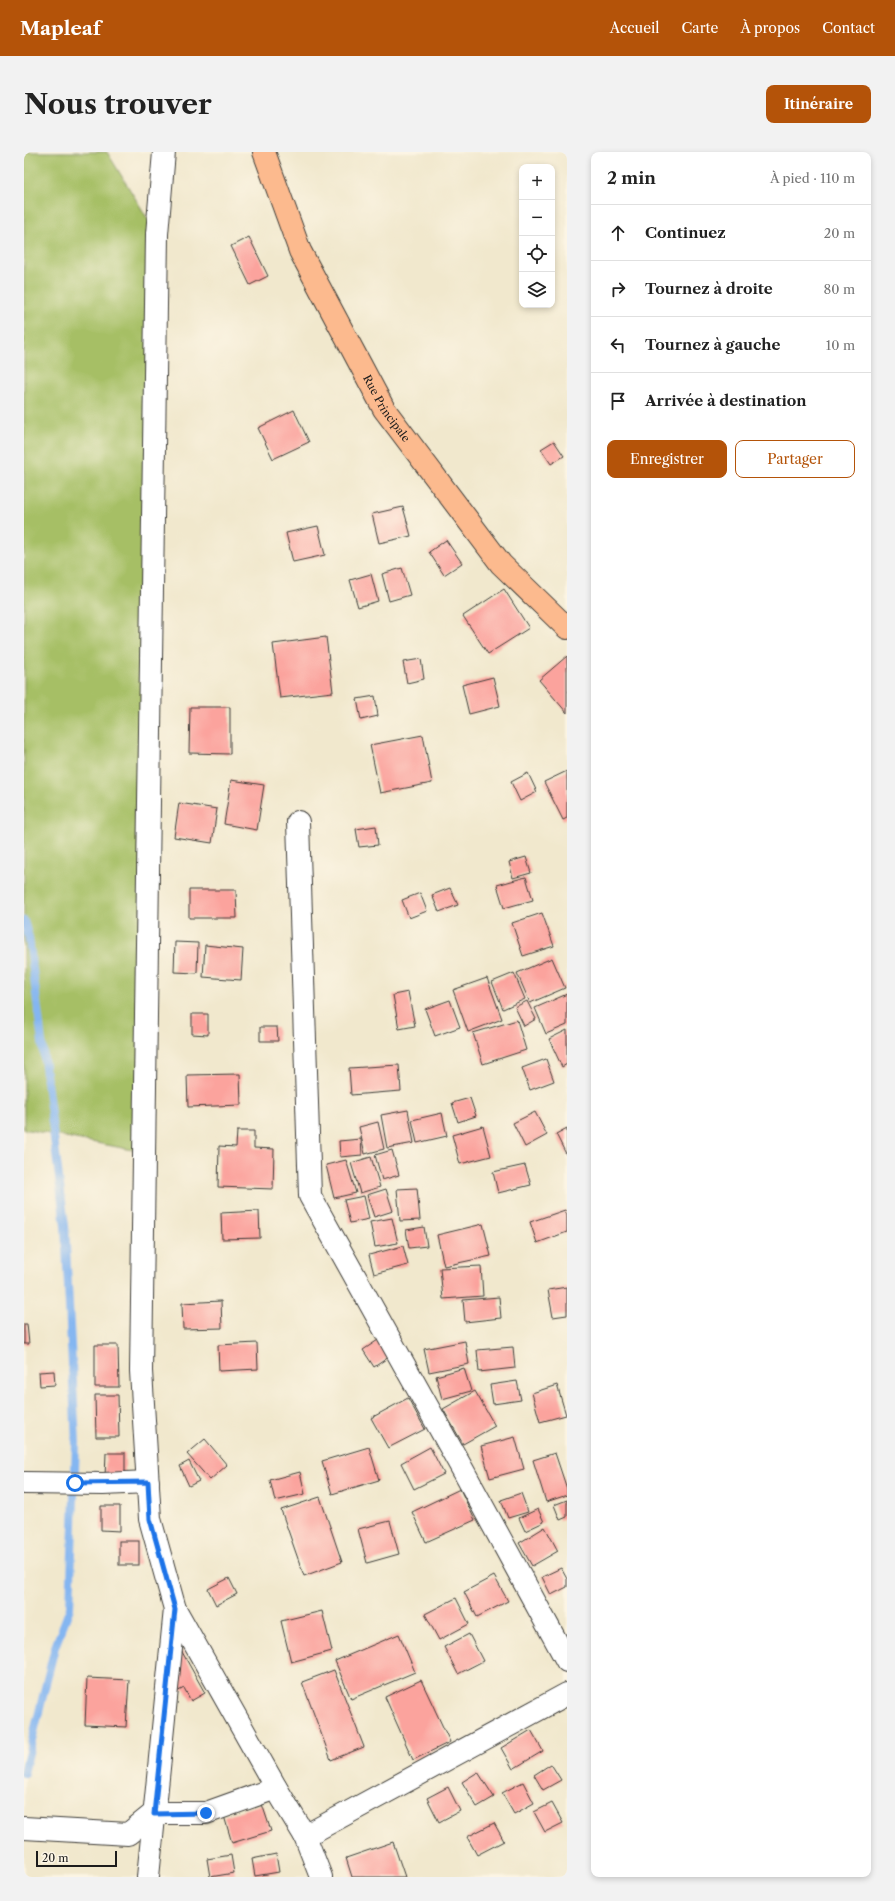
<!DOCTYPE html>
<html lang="fr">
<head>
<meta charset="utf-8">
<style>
	:root { --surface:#fff; --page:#f2f2f2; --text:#222; --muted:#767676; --line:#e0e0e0; --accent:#b45309 }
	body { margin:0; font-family:"Libre Caslon Text",serif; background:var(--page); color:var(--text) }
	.controls { position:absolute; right:12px; top:12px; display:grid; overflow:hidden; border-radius:8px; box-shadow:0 2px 6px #0003 }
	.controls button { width:36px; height:36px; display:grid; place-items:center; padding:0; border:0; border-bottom:1px solid var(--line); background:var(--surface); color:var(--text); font:20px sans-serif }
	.scale { position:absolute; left:12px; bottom:10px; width:81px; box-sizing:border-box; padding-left:4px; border:2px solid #1c1c1c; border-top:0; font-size:11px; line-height:14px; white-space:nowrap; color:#1c1c1c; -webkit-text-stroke:3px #fcf5e5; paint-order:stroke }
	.stop { position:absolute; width:12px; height:12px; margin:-9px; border:3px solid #1a73e8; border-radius:50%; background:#fff }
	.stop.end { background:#1a73e8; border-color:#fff; box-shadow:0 1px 4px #0008 }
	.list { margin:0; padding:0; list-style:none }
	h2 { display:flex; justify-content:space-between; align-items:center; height:52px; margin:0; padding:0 16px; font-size:17px }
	h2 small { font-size:13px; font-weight:400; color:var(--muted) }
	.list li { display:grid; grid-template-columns:26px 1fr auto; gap:12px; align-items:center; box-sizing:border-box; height:56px; padding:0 16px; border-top:1px solid var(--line) }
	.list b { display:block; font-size:15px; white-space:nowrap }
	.list em { font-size:13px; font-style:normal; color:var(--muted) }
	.actions { display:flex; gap:8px; padding:12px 16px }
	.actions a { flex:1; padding:9px 0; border:1px solid var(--accent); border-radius:8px; text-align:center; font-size:14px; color:var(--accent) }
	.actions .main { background:var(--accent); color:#fff }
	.icon { flex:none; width:22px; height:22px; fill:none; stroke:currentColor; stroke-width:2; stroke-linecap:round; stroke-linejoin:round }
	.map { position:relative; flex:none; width:543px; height:1725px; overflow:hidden; border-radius:8px }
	header { display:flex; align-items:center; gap:24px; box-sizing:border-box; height:56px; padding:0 20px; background:var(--accent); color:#fff }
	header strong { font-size:19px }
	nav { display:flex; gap:22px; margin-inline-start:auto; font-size:14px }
	.intro { display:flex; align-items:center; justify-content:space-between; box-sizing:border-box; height:96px; padding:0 24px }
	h1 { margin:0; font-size:28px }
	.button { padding:10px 18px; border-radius:8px; background:var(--accent); color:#fff; font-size:14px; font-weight:700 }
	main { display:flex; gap:24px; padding:0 24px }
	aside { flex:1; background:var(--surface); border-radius:8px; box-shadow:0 2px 6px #0003 }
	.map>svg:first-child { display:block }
	.green { fill:#a6bf65; stroke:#616e40 }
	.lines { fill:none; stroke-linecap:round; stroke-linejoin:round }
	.stream { stroke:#84b6f1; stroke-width:8 }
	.building { fill:#fba39d }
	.minor-casing { stroke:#3c3b37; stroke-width:24 }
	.major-casing { stroke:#3c3b37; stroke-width:24 }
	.minor { stroke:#fff; stroke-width:22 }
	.major { stroke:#fcba8e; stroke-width:22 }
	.route { stroke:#1a73e8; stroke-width:5 }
	.labels { text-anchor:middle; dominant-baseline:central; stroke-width:4; stroke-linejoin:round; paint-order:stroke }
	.street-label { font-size:11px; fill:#1c1c1c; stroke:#fcf5e5 }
</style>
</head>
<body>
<header>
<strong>Mapleaf</strong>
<nav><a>Accueil</a><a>Carte</a><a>À propos</a><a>Contact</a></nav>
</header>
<div class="intro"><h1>Nous trouver</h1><a class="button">Itinéraire</a></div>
<main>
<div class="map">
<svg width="543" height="1725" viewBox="0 0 543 1725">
	<rect width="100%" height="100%" fill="#fcf5e5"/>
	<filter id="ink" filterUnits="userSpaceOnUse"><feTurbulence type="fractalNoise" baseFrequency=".025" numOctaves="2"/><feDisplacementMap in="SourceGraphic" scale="8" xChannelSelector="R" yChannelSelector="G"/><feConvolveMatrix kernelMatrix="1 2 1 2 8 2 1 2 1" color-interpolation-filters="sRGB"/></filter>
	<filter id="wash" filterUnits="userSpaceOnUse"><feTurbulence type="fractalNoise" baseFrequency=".012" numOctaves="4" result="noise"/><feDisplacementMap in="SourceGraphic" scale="16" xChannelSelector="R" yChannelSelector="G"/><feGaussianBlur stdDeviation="0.9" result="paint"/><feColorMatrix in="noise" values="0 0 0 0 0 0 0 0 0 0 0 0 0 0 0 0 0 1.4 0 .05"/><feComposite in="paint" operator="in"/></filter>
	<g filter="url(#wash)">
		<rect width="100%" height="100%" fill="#f1e8cd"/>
		<!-- green -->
		<polygon class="green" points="0,0 83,0 133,82 119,1000 0,977"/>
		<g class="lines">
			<!-- stream -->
			<polyline class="stream" points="0,769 5,786 41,1074 52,1291 46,1456 31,1495 0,1621"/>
		</g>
		<g id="blocks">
			<!-- building -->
			<g class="building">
				<polygon points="225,85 244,124 226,133 207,94"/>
				<polygon points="270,258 285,290 249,307 234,276"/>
				<polygon points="530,289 540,304 527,312 517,297"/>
				<polygon points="379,355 387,384 355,391 348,362"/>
				<polygon points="294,374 301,403 269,410 262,381"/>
				<polygon points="422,388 438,411 420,423 405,400"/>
				<polygon points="378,416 386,443 365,449 358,422"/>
				<polygon points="347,422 354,449 334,455 326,428"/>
				<polygon points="480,437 505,476 464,502 439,464"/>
				<polygon points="302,485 309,540 256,546 249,492"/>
				<polygon points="543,504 543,561 515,528"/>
				<polygon points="397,507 400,527 383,531 379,510"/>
				<polygon points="469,525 476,554 445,562 438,533"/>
				<polygon points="351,544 354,564 337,568 333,547"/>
				<polygon points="166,555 206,555 206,602 165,601"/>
				<polygon points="399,583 408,631 356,641 346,593"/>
				<polygon points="543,619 543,666 539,668 520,630"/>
				<polygon points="504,621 513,640 496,649 487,630"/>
				<polygon points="207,628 240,633 233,678 200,672"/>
				<polygon points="155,651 193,657 188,691 150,685"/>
				<polygon points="352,674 354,693 335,695 332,677"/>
				<polygon points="502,705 507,721 489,726 485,710"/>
				<polygon points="502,725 509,748 480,756 473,733"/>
				<polygon points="426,736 434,753 415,760 408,743"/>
				<polygon points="165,738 212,738 213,766 165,766"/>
				<polygon points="396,741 403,759 385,766 378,748"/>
				<polygon points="518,761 530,794 499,804 488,771"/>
				<polygon points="151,790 174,791 173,821 150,820"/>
				<polygon points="181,793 219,797 217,828 179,825"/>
				<polygon points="528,806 541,836 506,851 493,821"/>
				<polygon points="490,821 501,847 479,857 468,830"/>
				<polygon points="463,826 478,867 444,880 429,838"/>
				<polygon points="384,840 391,874 375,877 369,843"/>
				<polygon points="543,842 543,873 522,882 511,856"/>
				<polygon points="426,848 436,875 411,884 401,857"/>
				<polygon points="503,849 512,867 500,874 491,855"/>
				<polygon points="168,862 184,862 184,883 168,882"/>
				<polygon points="493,868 502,898 459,912 449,881"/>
				<polygon points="236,875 253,875 254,889 236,889"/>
				<polygon points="543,878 543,912 538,915 525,887"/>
				<polygon points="522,907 530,929 506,938 498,916"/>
				<polygon points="375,913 377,939 327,943 325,916"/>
				<polygon points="216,922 217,953 164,955 163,923"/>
				<polygon points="446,946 452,964 434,970 428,951"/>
				<polygon points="384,958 390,991 363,996 357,963"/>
				<polygon points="511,960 523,983 501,995 489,971"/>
				<polygon points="418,961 423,984 393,991 388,968"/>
				<polygon points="354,970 360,997 341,1002 335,975"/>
				<polygon points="459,974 467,1004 436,1012 428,983"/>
				<polygon points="543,976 543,1004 532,982"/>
				<polygon points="213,979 230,979 230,996 250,997 249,1037 194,1035 195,994 212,995"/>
				<polygon points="337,987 338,1003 316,1005 315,989"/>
				<polygon points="368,998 375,1023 358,1028 351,1003"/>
				<polygon points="347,1005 356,1035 336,1041 327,1011"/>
				<polygon points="322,1008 332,1041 310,1046 302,1013"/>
				<polygon points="501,1013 507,1033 474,1041 469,1020"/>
				<polygon points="393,1036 396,1068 376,1069 373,1037"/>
				<polygon points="362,1037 369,1059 350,1065 343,1043"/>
				<polygon points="340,1044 345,1067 326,1071 320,1048"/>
				<polygon points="541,1058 543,1064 543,1080 513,1091 506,1070"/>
				<polygon points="235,1059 236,1086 198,1087 197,1061"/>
				<polygon points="368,1066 374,1091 351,1095 346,1070"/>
				<polygon points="459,1072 467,1104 420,1114 413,1083"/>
				<polygon points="400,1075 403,1094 385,1096 382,1078"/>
				<polygon points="379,1094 384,1113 350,1122 345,1103"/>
				<polygon points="457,1114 459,1144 419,1147 416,1116"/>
				<polygon points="543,1135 543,1163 529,1165 524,1138"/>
				<polygon points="475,1145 477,1166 441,1170 439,1148"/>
				<polygon points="197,1149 198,1176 159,1177 158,1151"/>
				<polygon points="0,1172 3,1172 5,1192 0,1192"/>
				<polygon points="354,1188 365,1205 350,1215 339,1198"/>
				<polygon points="441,1189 445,1212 405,1220 400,1197"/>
				<polygon points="233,1191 234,1217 195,1219 194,1193"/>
				<polygon points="71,1193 94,1193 95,1235 71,1235"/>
				<polygon points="489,1195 491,1216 455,1220 453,1198"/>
				<polygon points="440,1216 447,1239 418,1247 412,1224"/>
				<polygon points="30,1219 31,1233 16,1234 15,1220"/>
				<polygon points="493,1229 497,1248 469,1252 466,1233"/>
				<polygon points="533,1233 542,1263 516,1270 508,1241"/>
				<polygon points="451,1239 471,1274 439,1292 419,1257"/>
				<polygon points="71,1243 94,1243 95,1285 72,1285"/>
				<polygon points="384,1246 401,1277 364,1296 347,1266"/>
				<polygon points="491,1285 500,1317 466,1326 457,1294"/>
				<polygon points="181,1287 203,1313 186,1328 163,1302"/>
				<polygon points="345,1295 355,1328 308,1342 298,1309"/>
				<polygon points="406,1295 420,1322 390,1337 377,1311"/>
				<polygon points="82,1301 101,1301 101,1325 81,1325"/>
				<polygon points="531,1301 543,1337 543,1343 522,1350 509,1308"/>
				<polygon points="165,1309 175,1329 165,1334 156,1314"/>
				<polygon points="276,1320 281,1342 251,1349 246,1328"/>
				<polygon points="436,1337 451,1368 402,1390 388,1360"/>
				<polygon points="497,1341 504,1360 484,1366 477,1348"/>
				<polygon points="296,1345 318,1410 280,1424 257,1358"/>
				<polygon points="543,1348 543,1365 536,1368 530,1353"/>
				<polygon points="77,1354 96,1354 96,1379 77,1378"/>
				<polygon points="514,1357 520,1370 501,1379 495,1366"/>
				<polygon points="366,1369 375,1402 343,1411 334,1377"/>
				<polygon points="521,1375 534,1399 508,1414 495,1391"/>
				<rect x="95" y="1389" width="20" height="24"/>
				<polygon points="537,1416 543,1427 543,1435 527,1443 518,1425"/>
				<polygon points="470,1424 484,1449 453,1465 440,1440"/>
				<polygon points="205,1426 213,1442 192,1453 184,1437"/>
				<polygon points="432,1446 445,1472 415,1488 401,1462"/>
				<polygon points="298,1459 308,1499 267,1510 257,1469"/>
				<polygon points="375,1482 391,1520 327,1547 311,1509"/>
				<polygon points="445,1482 459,1509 434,1522 420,1495"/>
				<polygon points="157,1498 181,1541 167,1549 160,1536 147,1543"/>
				<polygon points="310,1518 340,1595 307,1608 278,1530"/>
				<polygon points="63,1526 105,1528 102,1575 61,1573"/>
				<polygon points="397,1528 426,1590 389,1608 361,1545"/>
				<polygon points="507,1578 519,1599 489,1617 477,1596"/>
				<polygon points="527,1612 537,1628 519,1638 510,1623"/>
				<polygon points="454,1620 470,1645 453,1655 438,1630"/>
				<polygon points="499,1630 510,1651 490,1662 478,1641"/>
				<polygon points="424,1635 436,1659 415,1670 403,1646"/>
				<polygon points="528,1651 539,1671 521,1680 510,1660"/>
				<polygon points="238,1652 247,1679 208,1691 200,1664"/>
				<polygon points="470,1671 480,1689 453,1703 443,1685"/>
				<polygon points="369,1690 381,1725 328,1725 322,1706"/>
				<polygon points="252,1702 255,1720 231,1724 228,1707"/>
				<polygon points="207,1703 210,1721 186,1725 183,1707"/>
			</g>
		</g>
	</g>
	<g filter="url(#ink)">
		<use href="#blocks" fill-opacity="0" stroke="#3c3b37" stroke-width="1"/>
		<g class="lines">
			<!-- minor casing -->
			<g class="minor-casing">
				<g id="minor">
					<polyline points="140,0 133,82 117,1219 126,1367 151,1457 252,1636 281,1684 297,1725"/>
					<polyline points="274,670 286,1044 440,1320 543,1509"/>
					<polyline points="0,1331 79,1332 124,1330"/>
					<polyline points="0,1676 104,1682 130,1661 182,1661 252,1636"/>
					<polyline points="281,1684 543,1542"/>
					<polyline points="124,1725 151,1457"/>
				</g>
			</g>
			<!-- major casing -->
			<g class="major-casing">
				<g id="major">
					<path id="s1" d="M240,0L276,99L360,257L477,412L543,476"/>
				</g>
			</g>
			<!-- minor -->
			<use href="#minor" class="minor"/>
			<!-- major -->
			<use href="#major" class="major"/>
		</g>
	</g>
	<g class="lines" filter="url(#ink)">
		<!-- route -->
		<polyline class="route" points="51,1331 124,1330 126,1367 151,1457 130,1662 182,1661"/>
	</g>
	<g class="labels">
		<!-- street labels -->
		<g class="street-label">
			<text stroke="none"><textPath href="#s1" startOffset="285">Rue Principale</textPath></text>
		</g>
	</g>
</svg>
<div class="controls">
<button>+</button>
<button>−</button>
<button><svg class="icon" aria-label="locate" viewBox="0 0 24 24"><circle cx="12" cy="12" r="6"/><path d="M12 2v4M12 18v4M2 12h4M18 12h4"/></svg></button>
<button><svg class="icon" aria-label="layers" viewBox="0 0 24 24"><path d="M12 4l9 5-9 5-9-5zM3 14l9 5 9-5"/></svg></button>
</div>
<div class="scale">20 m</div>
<div class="stop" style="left:51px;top:1331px"></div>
<div class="stop end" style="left:182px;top:1661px"></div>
</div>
<aside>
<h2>2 min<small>À pied · 110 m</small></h2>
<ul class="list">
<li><svg class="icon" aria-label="ahead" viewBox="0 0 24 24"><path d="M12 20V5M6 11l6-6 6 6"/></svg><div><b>Continuez</b></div><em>20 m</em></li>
<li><svg class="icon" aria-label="right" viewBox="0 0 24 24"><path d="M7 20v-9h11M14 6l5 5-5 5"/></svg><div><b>Tournez à droite</b></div><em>80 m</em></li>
<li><svg class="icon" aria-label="left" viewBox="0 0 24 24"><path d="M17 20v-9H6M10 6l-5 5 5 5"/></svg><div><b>Tournez à gauche</b></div><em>10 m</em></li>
<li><svg class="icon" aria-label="arrive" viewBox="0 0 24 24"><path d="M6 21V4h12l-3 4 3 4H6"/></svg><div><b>Arrivée à destination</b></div></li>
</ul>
<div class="actions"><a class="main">Enregistrer</a><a>Partager</a></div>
</aside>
</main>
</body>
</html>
